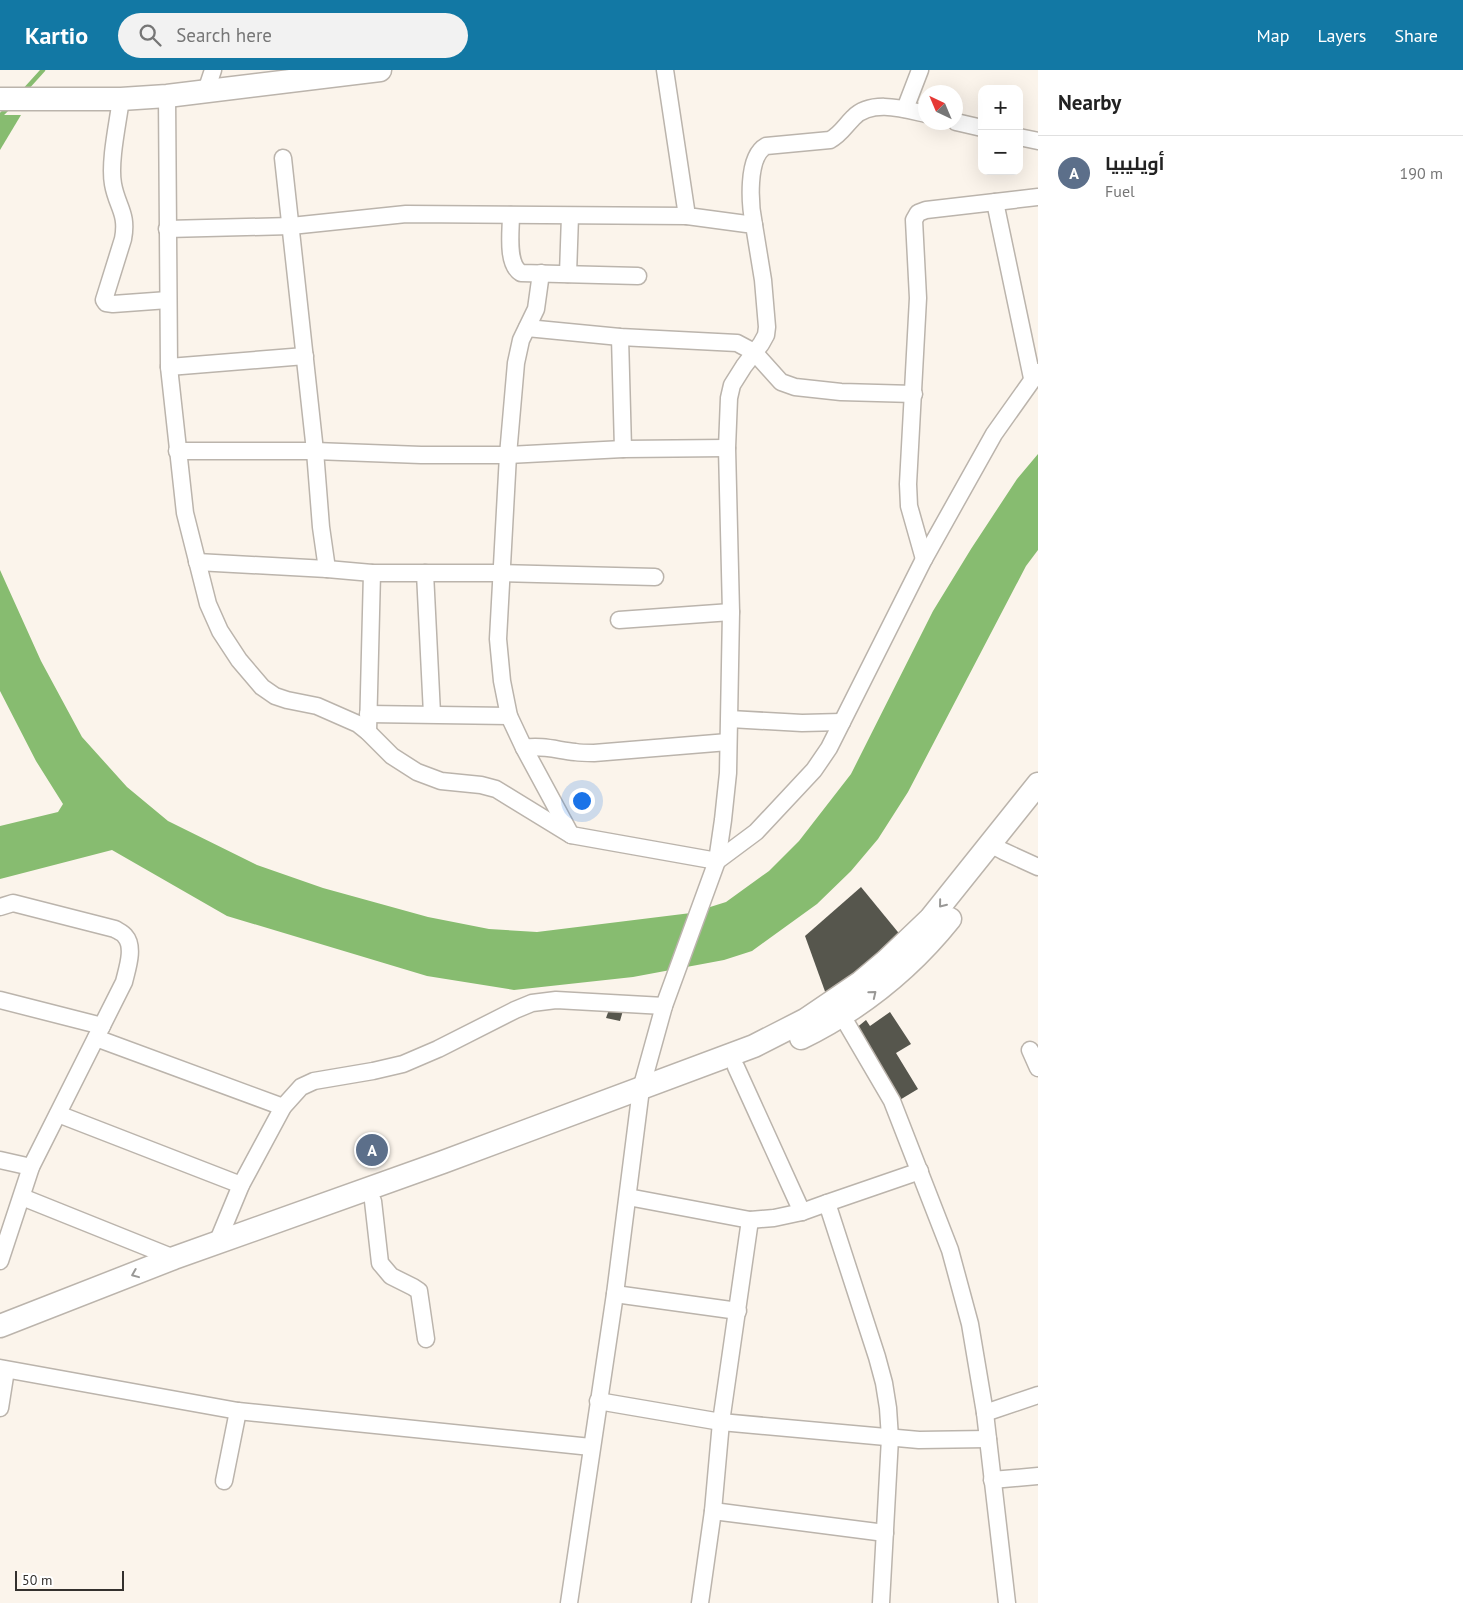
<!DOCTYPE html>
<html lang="en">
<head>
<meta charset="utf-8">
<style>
	:root { --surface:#fff; --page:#f2f2f2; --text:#222; --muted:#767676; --line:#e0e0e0; --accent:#1278a4 }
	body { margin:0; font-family:"PT Sans",Cairo,sans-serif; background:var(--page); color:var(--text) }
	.controls { position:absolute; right:15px; top:15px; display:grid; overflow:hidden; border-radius:10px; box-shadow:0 5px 20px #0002 }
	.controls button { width:45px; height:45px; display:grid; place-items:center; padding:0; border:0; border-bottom:1px solid var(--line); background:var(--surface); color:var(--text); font:25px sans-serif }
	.compass { position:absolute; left:918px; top:15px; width:45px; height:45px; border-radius:50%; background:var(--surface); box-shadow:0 5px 20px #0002; rotate:316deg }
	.scale { position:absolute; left:15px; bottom:12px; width:109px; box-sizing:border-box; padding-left:5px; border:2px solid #33302d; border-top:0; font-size:14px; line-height:18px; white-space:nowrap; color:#33302d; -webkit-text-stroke:4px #fff; paint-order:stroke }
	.you { position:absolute; left:581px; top:730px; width:18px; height:18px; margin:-12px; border:4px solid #fff; border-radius:50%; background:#1a73e8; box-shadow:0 0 0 8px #1a73e833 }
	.badge { display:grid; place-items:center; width:32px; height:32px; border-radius:50%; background:var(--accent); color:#fff; font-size:16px; font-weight:700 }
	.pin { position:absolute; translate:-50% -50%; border:2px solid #fff; box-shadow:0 1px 5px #0006 }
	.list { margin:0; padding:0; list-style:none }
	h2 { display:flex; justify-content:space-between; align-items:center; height:65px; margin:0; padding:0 20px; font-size:21px }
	h2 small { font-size:16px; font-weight:400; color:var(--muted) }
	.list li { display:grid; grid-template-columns:32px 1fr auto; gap:15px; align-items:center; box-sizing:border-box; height:75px; padding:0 20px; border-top:1px solid var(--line) }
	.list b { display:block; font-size:19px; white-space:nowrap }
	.list p { margin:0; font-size:16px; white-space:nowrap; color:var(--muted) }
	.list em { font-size:16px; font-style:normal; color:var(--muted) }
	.icon { flex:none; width:28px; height:28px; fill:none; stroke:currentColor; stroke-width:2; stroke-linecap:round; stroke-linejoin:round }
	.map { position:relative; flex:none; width:1038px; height:1533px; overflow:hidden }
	header { display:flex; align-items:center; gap:30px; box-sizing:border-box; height:70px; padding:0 25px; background:var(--accent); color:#fff }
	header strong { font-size:24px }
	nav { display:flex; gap:28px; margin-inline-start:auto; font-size:18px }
	.search { width:350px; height:45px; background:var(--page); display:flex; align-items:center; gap:12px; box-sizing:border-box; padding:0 18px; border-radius:28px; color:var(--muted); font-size:19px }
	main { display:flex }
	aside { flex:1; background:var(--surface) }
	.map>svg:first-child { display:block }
	.water { fill:#87bc70 }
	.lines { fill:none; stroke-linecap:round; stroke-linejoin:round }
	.stream { stroke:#87bc70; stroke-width:4.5 }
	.building { fill:#56564d }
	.street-casing { stroke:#bbb4ac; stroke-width:19 }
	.secondary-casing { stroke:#bbb4ac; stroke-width:25 }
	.street { stroke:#fff; stroke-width:16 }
	.secondary { stroke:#fff; stroke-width:22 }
	.oneway { stroke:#999896 }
</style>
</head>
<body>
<header>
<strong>Kartio</strong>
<div class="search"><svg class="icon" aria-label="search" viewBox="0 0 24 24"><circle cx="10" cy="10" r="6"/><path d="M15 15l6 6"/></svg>Search here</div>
<nav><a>Map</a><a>Layers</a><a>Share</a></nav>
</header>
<main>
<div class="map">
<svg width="1038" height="1533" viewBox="0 0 1038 1533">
	<rect width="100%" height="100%" fill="#fbf4eb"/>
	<!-- water -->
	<g class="water">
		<polygon points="0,45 21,45 0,80"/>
		<polygon points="1038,384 1038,480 1026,496 908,722 878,769 851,801 817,834 752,881 724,890 633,907 514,920 427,906 227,846 112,780 0,809 0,756 58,742 63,734 36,691 0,621 0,500 41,591 82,667 127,717 168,751 257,795 323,818 428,847 489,859 537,862 691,843 726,832 769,801 799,771 851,704 933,541 971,479 1017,409"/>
	</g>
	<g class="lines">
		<!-- stream -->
		<g class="stream">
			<polyline points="24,21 43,0"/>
			<polyline points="0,46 8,38"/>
		</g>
	</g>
	<!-- building -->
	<g class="building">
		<polygon points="861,817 902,867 827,927 805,866"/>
		<polygon points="611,934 624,937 620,951 606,948"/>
		<polygon points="890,942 911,974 896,983 918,1019 898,1031 855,959 866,950 870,956"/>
	</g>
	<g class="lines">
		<!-- street casing -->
		<g class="street-casing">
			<g id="street">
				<polyline points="206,21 213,0"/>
				<polyline points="167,26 169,297 185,443 208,534 220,561 239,590 262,617 275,626 287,630 317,636 358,654 368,662 392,686 417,702 441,711 481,715 496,719 571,765 717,791 756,762 814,700 829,678 924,489 994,364 1038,302"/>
				<path d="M121,29C118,52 109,92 113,114C117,137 128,143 123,169L104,230L106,233L113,234L168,230"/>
				<polyline points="905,39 920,0"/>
				<polyline points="956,52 982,58"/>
				<polyline points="1019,67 1038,71"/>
				<polyline points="283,88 315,381 321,457 327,499"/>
				<polyline points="995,132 1032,308"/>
				<path d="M511,145C511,161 506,194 521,203L638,206"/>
				<path d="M754,155C750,136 746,87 766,76L830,70C840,65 845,56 853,48C871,29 904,39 926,44"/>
				<polyline points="167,159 291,156 406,144 687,146"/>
				<polyline points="541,203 536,239 521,270 516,293 508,385 498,569 502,611 509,646 524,678 571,765"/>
				<polyline points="568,204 570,146"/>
				<polyline points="527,258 620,267 737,273 754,282 781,312 795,317 841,322 914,324"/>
				<polyline points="620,267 623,379"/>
				<polyline points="169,297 305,286"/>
				<polyline points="177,381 315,381 421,385 508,385 623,379 727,378"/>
				<polyline points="924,489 909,436 908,414 918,228 914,150 918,143 926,140 1038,127"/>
				<polyline points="197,492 327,499 372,503 501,503 655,507"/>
				<polyline points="425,503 432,644"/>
				<polyline points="619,550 731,542"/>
				<polyline points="368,644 509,646"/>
				<polyline points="730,649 802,653 842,652"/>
				<polyline points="368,662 372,503"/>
				<path d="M524,678C541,675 557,680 575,682C581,683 588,683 594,683L728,672"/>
				<polyline points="990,774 1003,781 1038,797"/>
				<path d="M0,837L13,833L115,859C118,861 123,863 125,866C135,877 127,899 124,912L31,1097L0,1191"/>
				<polyline points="0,930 102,956"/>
				<polyline points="837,937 892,1031 950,1180 970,1254 985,1343 1007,1533"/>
				<polyline points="96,968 283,1037"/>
				<polyline points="1030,980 1038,998"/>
				<polyline points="736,997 802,1142"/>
				<polyline points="58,1044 241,1115"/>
				<polyline points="0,1090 31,1097"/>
				<polyline points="22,1127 174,1188"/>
				<polyline points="628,1127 750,1150 774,1148 802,1142 827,1133 877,1287 884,1313 888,1338 890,1368 881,1533"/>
				<polyline points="373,1131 380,1193 391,1206 413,1217 419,1221 426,1269"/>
				<polyline points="827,1133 920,1101"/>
				<polyline points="217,1173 241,1115 283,1037 301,1017 314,1011 373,1001 403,994 438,979 515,940 532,933 556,930 664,936"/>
				<polyline points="615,1224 738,1241"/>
				<polyline points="0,1298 238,1341 591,1377"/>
				<polyline points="598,1331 721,1352 919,1370 988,1369"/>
				<polyline points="0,1338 6,1300"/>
				<polyline points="985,1343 1038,1325"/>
				<polyline points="992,1410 1038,1406"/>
				<polyline points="224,1411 238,1341"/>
				<polyline points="713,1441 885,1463"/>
				<polyline points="569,1533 615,1224 641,1019 664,936 717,791 723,750 728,703 731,542 727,378 729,328 732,315 744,296 761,274 766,265 767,257 763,210 754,155 687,146 665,0"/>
				<polyline points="700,1533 713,1441 721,1352 750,1150"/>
			</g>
		</g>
		<!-- secondary casing -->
		<g class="secondary-casing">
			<g id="secondary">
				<polyline points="0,29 121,29 167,26 380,0"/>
				<path d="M801,968C858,940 910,899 950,849"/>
				<polyline points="0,1256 174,1188 443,1092 754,976 805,950 861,912 886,891 930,849 1038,714"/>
			</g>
		</g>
		<!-- street -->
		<use href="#street" class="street"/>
		<!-- secondary -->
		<use href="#secondary" class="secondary"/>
	</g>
	<!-- one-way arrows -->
	<defs><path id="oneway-chevron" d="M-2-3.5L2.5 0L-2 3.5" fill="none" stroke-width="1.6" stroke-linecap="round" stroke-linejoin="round" transform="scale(1.25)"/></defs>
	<g class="oneway">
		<use href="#oneway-chevron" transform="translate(942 834) rotate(129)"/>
		<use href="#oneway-chevron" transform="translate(873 924) rotate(-39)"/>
		<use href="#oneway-chevron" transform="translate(135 1204) rotate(158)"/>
	</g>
</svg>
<div class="controls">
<button>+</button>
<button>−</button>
</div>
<svg class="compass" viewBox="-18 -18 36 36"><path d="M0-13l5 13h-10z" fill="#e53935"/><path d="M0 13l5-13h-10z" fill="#767676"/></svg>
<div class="scale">50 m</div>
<div class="you"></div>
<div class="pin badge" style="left:372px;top:1080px;background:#5c6f8a">A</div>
</div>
<aside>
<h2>Nearby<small></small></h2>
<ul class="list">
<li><span class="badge" style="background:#5c6f8a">A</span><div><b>أويليبيا</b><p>Fuel</p></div><em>190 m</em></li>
</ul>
</aside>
</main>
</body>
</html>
